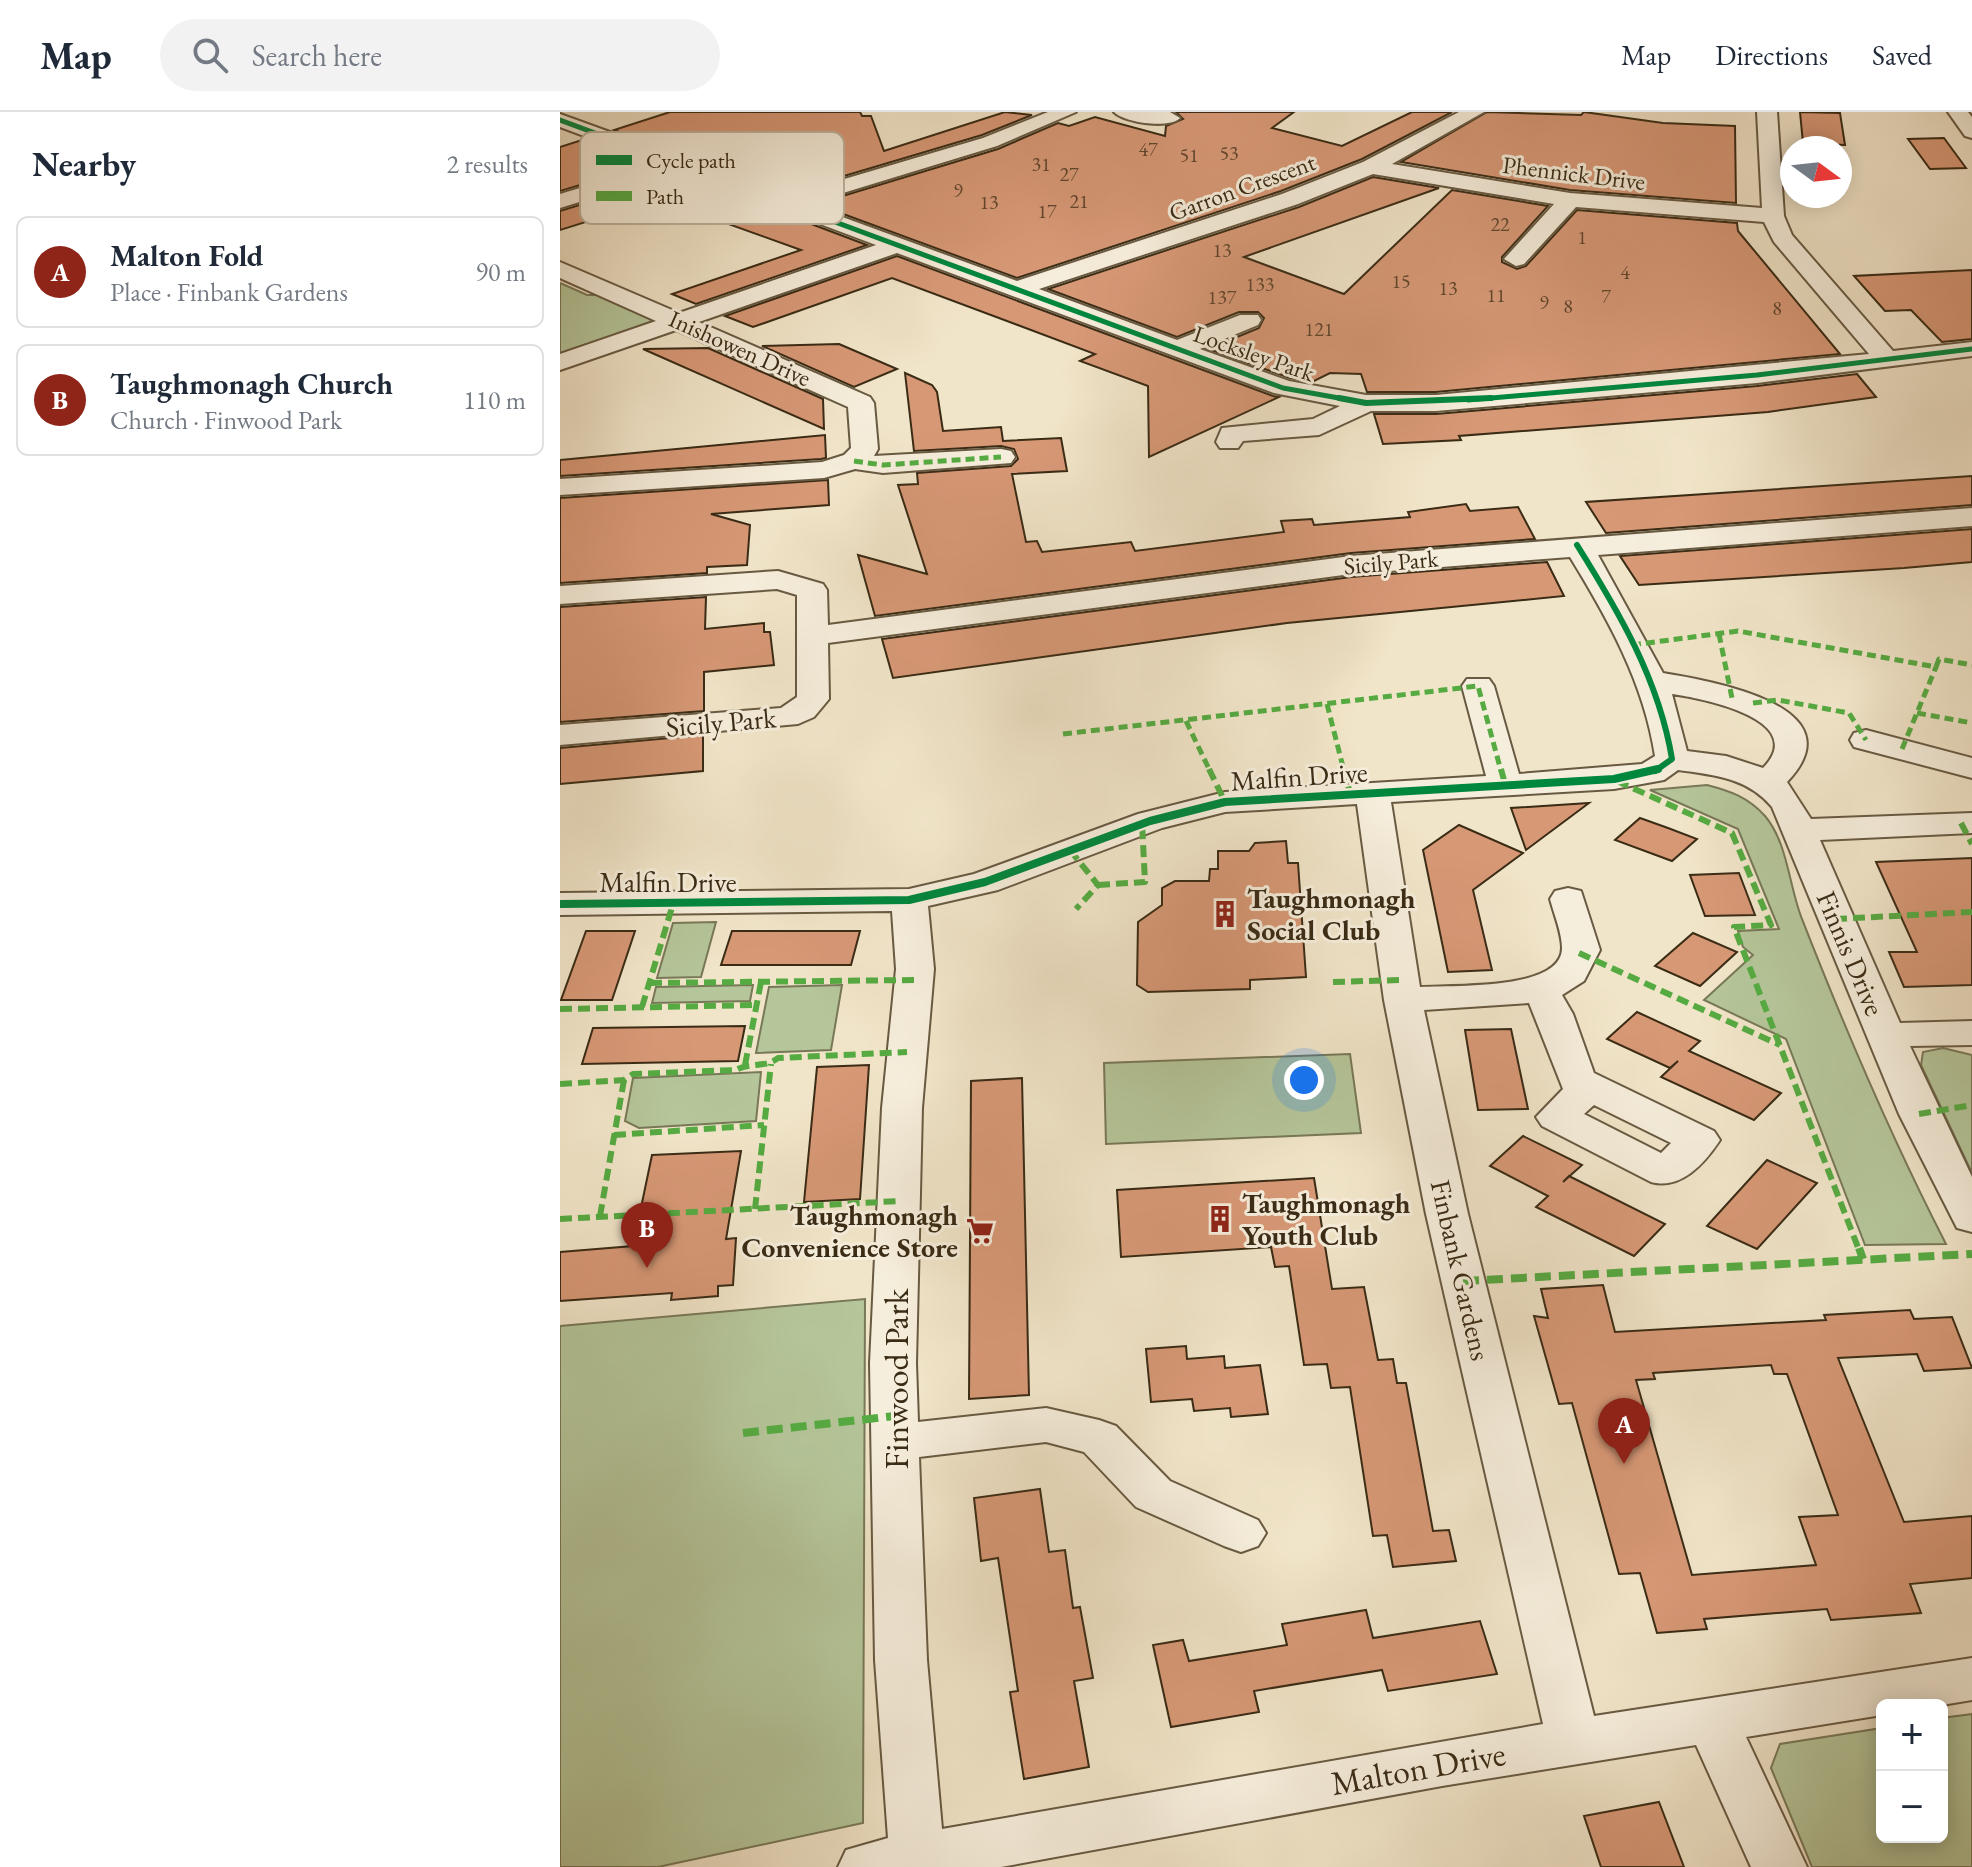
<!DOCTYPE html>
<html lang="en">
<head>
<meta charset="utf-8">
<style>
	:root { --surface:#fff; --page:#f2f2f3; --text:#1f2937; --muted:#747a83; --line:#e0e1e3; --accent:#8f2418 }
	body { margin:0; font-family:"EB Garamond",serif; background:var(--page); color:var(--text) }
	.controls { position:absolute; right:24px; bottom:24px; display:grid; overflow:hidden; border-radius:12px; box-shadow:0 4px 20px #0003 }
	.controls button { width:72px; height:72px; display:grid; place-items:center; padding:0; border:0; border-bottom:2px solid var(--line); background:var(--surface); color:var(--text); font:40px sans-serif }
	.compass { position:absolute; left:1220px; top:24px; width:72px; height:72px; border-radius:50%; background:var(--surface); box-shadow:0 4px 20px #0003; rotate:105deg }
	.you { position:absolute; left:744px; top:968px; width:28px; height:28px; margin:-20px; border:6px solid #fff; border-radius:50%; background:#1a73e8; box-shadow:0 0 0 12px #1a73e833 }
	.badge { display:grid; place-items:center; width:52px; height:52px; border-radius:50%; background:var(--accent); color:#fff; font-size:26px; font-weight:700 }
	.pin { position:absolute; translate:-50% -66px; filter:drop-shadow(0 2px 4px #0008) }
	.pin::after { content:''; position:absolute; top:42px; width:28px; height:24px; background:inherit; clip-path:polygon(0 0,100% 0,50% 100%) }
	.list { margin:0; padding:0; list-style:none }
	h2 { display:flex; justify-content:space-between; align-items:center; height:104px; margin:0; padding:0 32px; font-size:34px }
	h2 small { font-size:26px; font-weight:400; color:var(--muted) }
	.list li { display:grid; grid-template-columns:52px 1fr auto; gap:24px; align-items:center; box-sizing:border-box; height:112px; margin:0 16px 16px; padding:0 16px; border:2px solid var(--line); border-radius:12px }
	.list b { display:block; font-size:30px; white-space:nowrap }
	.list p { margin:0; font-size:26px; white-space:nowrap; color:var(--muted) }
	.list em { font-size:26px; font-style:normal; color:var(--muted) }
	.icon { flex:none; width:44px; height:44px; fill:none; stroke:currentColor; stroke-width:2; stroke-linecap:round; stroke-linejoin:round }
	.map { position:relative; flex:none; width:1412px; height:1755px; overflow:hidden }
	header { display:flex; align-items:center; gap:48px; box-sizing:border-box; height:112px; padding:0 40px; background:var(--surface); border-bottom:2px solid var(--line) }
	header strong { font-size:38px }
	nav { display:flex; gap:44px; margin-inline-start:auto; font-size:28px }
	.search { width:560px; height:72px; background:var(--page); display:flex; align-items:center; gap:20px; box-sizing:border-box; padding:0 28px; border-radius:44px; color:var(--muted); font-size:30px }
	main { display:flex }
	aside { flex:1; background:var(--surface) }
	.map>svg:first-child { display:block }
	.green { fill:#b5c69a; stroke:#787858; stroke-width:2 }
	.building { fill:#d79876; stroke:#3a2b15; stroke-width:2; fill-rule:evenodd }
	.lines { fill:none; stroke-linecap:round; stroke-linejoin:round }
	.minor-casing { stroke:#685a42; stroke-width:4 }
	.minor { fill:#f6eedc; fill-rule:evenodd }
	.quiet-far2 { stroke:#55ab42; stroke-width:5; stroke-dasharray:9 5; stroke-linecap:butt }
	.quiet-far1 { stroke:#55ab42; stroke-width:6; stroke-dasharray:12 6; stroke-linecap:butt }
	.quiet { stroke:#55ab42; stroke-width:8; stroke-dasharray:16 8; stroke-linecap:butt }
	.cycleway-far2-casing { stroke:#f6eedc; stroke-width:8 }
	.cycleway-far1-casing { stroke:#f6eedc; stroke-width:10 }
	.cycleway-casing { stroke:#f6eedc; stroke-width:13 }
	.cycleway-far2 { stroke:#00873e; stroke-width:5 }
	.cycleway-far1 { stroke:#00873e; stroke-width:6 }
	.cycleway { stroke:#00873e; stroke-width:8 }
	.labels { text-anchor:middle; dominant-baseline:central; stroke-width:6; stroke-linejoin:round; paint-order:stroke }
	.far-number-label { font-size:20px; fill:#61462d }
	.far-street-label { font-size:24px; fill:#3a2b15; stroke:#f6eedc }
	.street-label { font-size:28px; fill:#3a2b15; stroke:#f6eedc }
	.poi-label { font-size:28px; font-weight:bold; fill:#3a2b15; stroke:#f6eedc; text-anchor:start }
	.near-street-label { font-size:34px; fill:#3a2b15; stroke:#f6eedc }
	.key { fill:#f6eedc; stroke:#beb4a0; stroke-width:2 }
	.key-label { font-size:22px; fill:#3a2b15 }
</style>
</head>
<body>
<header>
<strong>Map</strong>
<div class="search"><svg class="icon" aria-label="search" viewBox="0 0 24 24"><circle cx="10" cy="10" r="6"/><path d="M15 15l6 6"/></svg>Search here</div>
<nav><a>Map</a><a>Directions</a><a>Saved</a></nav>
</header>
<main>
<aside>
<h2>Nearby<small>2 results</small></h2>
<ul class="list">
<li><span class="badge">A</span><div><b>Malton Fold</b><p>Place · Finbank Gardens</p></div><em>90 m</em></li>
<li><span class="badge">B</span><div><b>Taughmonagh Church</b><p>Church · Finwood Park</p></div><em>110 m</em></li>
</ul>
</aside>
<div class="map">
<svg width="1412" height="1755" viewBox="0 0 1412 1755">
	<rect width="100%" height="100%" fill="#f1e5c9"/>
	<filter id="stains"><feTurbulence type="fractalNoise" baseFrequency=".0025" numOctaves="4"/><feColorMatrix values="0 0 0 0 .2 0 0 0 0 .09 0 0 0 0 .02 0 0 0 .5 -.17"/></filter>
	<radialGradient id="worn" r=".72"><stop offset=".6" stop-color="#630" stop-opacity="0"/><stop offset="1" stop-color="#630" stop-opacity=".3"/></radialGradient>
	<!-- green -->
	<g class="green">
		<path d="M0,171L27,183H40L92,205L93,210C62,223 32,229 0,241Z"/>
		<path d="M1147,673C1170,679 1188,685 1205,704C1228,731 1229,775 1242,807C1285,917 1332,1027 1386,1132L1305,1133L1226,927L1144,888L1193,843L1183,835L1178,819L1219,817L1178,717L1090,678Z"/>
		<polygon points="156,810 141,865 97,866 113,811"/>
		<polygon points="193,873 190,889 92,891 96,875"/>
		<polygon points="282,873 271,938 196,941 209,875"/>
		<polygon points="1383,936 1412,943 1412,1061 1361,953 1363,940"/>
		<polygon points="790,942 801,1021 546,1032 544,951"/>
		<polygon points="201,960 196,1009 79,1016 65,1009 73,966"/>
		<polygon points="305,1187 303,1711 98,1755 0,1755 0,1214"/>
		<polygon points="1412,1602 1412,1755 1252,1755 1211,1656 1220,1632 1322,1616 1322,1725 1382,1725 1382,1606"/>
	</g>
	<!-- building -->
	<g class="building">
		<polygon points="110,0 300,0 302,4 311,4 324,39 445,0 472,3 422,23 227,81 54,18"/>
		<polygon points="616,0 734,0 712,16 782,34 852,0 892,0 802,47 721,79 457,166 256,92 438,37 498,11 509,14 535,5 605,24 606,14 623,7"/>
		<polygon points="927,0 1021,3 1024,0 1103,11 1175,14 1176,91 1010,78 841,50"/>
		<polygon points="1240,0 1280,1 1285,33 1243,31"/>
		<polygon points="1384,26 1406,56 1370,57 1348,27"/>
		<polygon points="25,27 90,52 0,79 0,35"/>
		<polygon points="119,62 307,133 136,192 112,182 241,138 99,87 0,118 0,99"/>
		<polygon points="813,65 879,76 684,145 784,182 892,78 988,94 942,145 942,150 957,157 966,154 1017,98 1177,111 1178,119 1280,242 876,280 807,280 801,262 770,261 752,270 730,266 648,237 699,216 704,206 698,200 679,200 617,225 488,177 739,95"/>
		<polygon points="337,144 713,284 719,285 589,345 588,274 520,249 535,242 332,166 193,215 165,204"/>
		<polygon points="1412,158 1412,227 1382,230 1351,198 1325,199 1294,164"/>
		<polygon points="279,232 337,257 294,275 202,234"/>
		<polygon points="148,236 263,287 264,317 83,237"/>
		<polygon points="345,261 372,273 377,280 383,319 441,315 443,329 501,326 507,359 452,362 466,430 477,429 482,440 571,430 575,439 724,420 721,409 752,407 754,413 850,405 848,400 906,392 910,399 958,395 975,427 791,441 315,504 298,443 367,462 338,373 358,372 357,361 451,354 458,347 454,337 441,334 354,339"/>
		<polygon points="1297,262 1316,285 1208,300 899,324 901,328 823,332 814,302 876,302 1197,274"/>
		<polygon points="265,323 266,346 261,347 0,364 0,348"/>
		<polygon points="1412,364 1412,393 1046,421 1026,390"/>
		<polygon points="268,368 269,393 151,402 190,413 187,453 147,455 147,461 0,471 0,386"/>
		<polygon points="1412,417 1412,450 1344,456 1079,473 1060,444"/>
		<polygon points="987,450 1004,484 727,511 333,566 322,527 791,465"/>
		<polygon points="146,485 145,517 204,511 204,520 210,520 214,553 144,560 144,599 0,610 0,495"/>
		<polygon points="143,623 143,659 0,672 0,636"/>
		<polygon points="1029,691 966,738 951,696"/>
		<polygon points="1080,706 1108,716 1137,727 1112,749 1055,728"/>
		<polygon points="899,713 963,741 913,778 932,858 888,860 863,738"/>
		<polygon points="726,729 728,751 738,751 746,865 690,868 690,877 588,880 577,873 578,810 602,793 602,776 615,769 649,769 650,757 658,757 658,739 689,739 695,731"/>
		<polygon points="1412,746 1412,873 1344,875 1329,840 1357,840 1316,750"/>
		<polygon points="1179,761 1195,803 1145,804 1130,763"/>
		<polygon points="26,819 75,819 52,888 1,888"/>
		<polygon points="172,819 300,819 291,853 161,853"/>
		<polygon points="1133,821 1177,840 1140,874 1095,854"/>
		<polygon points="1077,900 1140,929 1129,939 1221,981 1194,1008 1101,965 1118,949 1110,956 1047,927"/>
		<polygon points="185,914 178,949 22,952 33,916"/>
		<polygon points="951,917 968,997 918,998 905,918"/>
		<polygon points="309,953 300,1087 244,1090 257,955"/>
		<polygon points="462,966 469,1283 409,1287 411,969"/>
		<polygon points="963,1024 1022,1053 1003,1070 1009,1064 1105,1112 1074,1144 976,1095 988,1084 930,1054"/>
		<polygon points="181,1039 166,1127 176,1126 173,1173 158,1174 158,1184 111,1188 112,1181 0,1189 0,1140 73,1134 92,1043"/>
		<polygon points="1207,1048 1257,1071 1197,1137 1147,1114"/>
		<polygon points="754,1066 772,1177 804,1175 818,1248 833,1247 837,1271 846,1271 873,1419 889,1418 896,1449 833,1455 827,1423 813,1424 790,1275 771,1276 767,1252 744,1253 729,1154 715,1155 711,1135 561,1145 557,1078"/>
		<path d="M1043,1173L1055,1220L1266,1208L1264,1203L1350,1198L1354,1207L1392,1205L1412,1256L1364,1259L1357,1242L1278,1246L1344,1410L1412,1404V1466L1350,1472L1361,1501L1271,1508L1267,1497L1144,1507L1147,1517L1097,1521L1080,1461L1059,1462L1012,1291L999,1292L974,1204L988,1206L981,1177ZM1211,1253L1214,1262H1227L1278,1403L1239,1405L1256,1453L1132,1463L1076,1268L1095,1267L1093,1261Z"/>
		<polygon points="626,1234 627,1247 664,1244 665,1256 700,1253 708,1302 671,1305 670,1296 634,1299 632,1287 591,1290 586,1237"/>
		<polygon points="480,1377 489,1440 505,1438 513,1496 520,1495 533,1566 514,1569 529,1655 464,1667 450,1580 458,1579 438,1446 421,1449 414,1386"/>
		<polygon points="806,1498 813,1526 920,1509 937,1562 828,1579 822,1558 694,1579 699,1600 611,1615 593,1533 623,1528 629,1549 727,1533 722,1512"/>
		<polygon points="1099,1690 1124,1755 1041,1755 1024,1704"/>
	</g>
	<g class="lines">
		<!-- minor casing -->
		<g class="minor-casing">
			<g id="minor">
				<path d="M488,0H516L437,34L247,92L457,169L722,82L803,50L899,0H924L832,52L1010,81L1202,96L1197,0H1217L1224,104L1232,123L1333,239L1412,230V244L1197,271L876,299H811L759,323L683,329L678,336H660L656,330L662,316L753,307L780,294L714,281L337,141L139,210L310,285L314,291L318,337L314,344L441,337L451,339L455,345L451,351L323,361L295,357L264,366L0,383V367L262,350L284,343L291,336L288,295L116,218L0,258V242L96,209L0,166V150L119,201L316,133L119,59L0,96V82L99,52L0,15V2L227,84L423,26ZM813,62L994,92L944,147L956,154L964,152L1016,95L1204,110L1214,130L1309,242L876,283H806L729,269L640,237L698,213L701,208L698,203H680L617,228L479,177L738,92Z"/>
				<path d="M554,0H610L620,6C609,17 565,11 554,0Z"/>
				<polygon points="1388,0 1408,0 1412,5 1412,26 1405,24"/>
				<path d="M1412,396V414L1038,443L1103,561C1151,569 1300,594 1227,670L1251,707L1412,701V721L1260,728L1340,911L1412,909V933L1350,934L1412,1065V1120L1397,1116L1339,1002L1212,695C1188,666 1155,663 1118,658L1104,668L1054,677L831,690L860,875C891,873 1002,879 1002,836C1002,821 994,802 990,787L995,779L1008,776L1021,779L1040,838L1024,869L1002,883L1013,902L1034,961L1154,1019L1160,1028C1144,1052 1121,1078 1091,1070L982,1014L976,1005L1003,977L969,891L864,898L908,1102L1034,1604L1412,1546V1588L1382,1593H1322V1603L1186,1625L1247,1755H1191L1136,1633L882,1674L441,1755H278L286,1738L328,1726L315,1548L310,1251L322,996L336,857L332,799L0,803V781L349,777L414,762L578,702L665,680L926,664L902,574L907,567H929L934,574L959,662L1082,652L1095,644C1084,571 1048,507 1010,445L791,462L268,531L269,587L254,605L238,612L0,633V613L221,596L237,585V483L217,477L0,492V474L218,459L263,472L267,478L268,513L791,444ZM1112,582C1140,586 1251,607 1203,656L1166,644L1127,639ZM797,692L824,888L866,1102L983,1612L382,1717L367,1548L359,1345L486,1330L524,1340L576,1395L664,1434L681,1440L698,1434L706,1421L698,1408L610,1369L556,1314L539,1308L486,1296L358,1310L356,1251L362,996L374,857L368,794L438,778L602,716L665,700ZM1034,993L1111,1031L1101,1041L1024,1002Z"/>
				<polygon points="1306,618 1412,646 1412,666 1294,635 1290,628 1294,621"/>
			</g>
		</g>
		<!-- minor -->
		<use href="#minor" class="minor"/>
		<!-- quiet-far2 -->
		<g class="quiet-far2">
			<polyline points="294,349 323,353 441,345"/>
			<polyline points="1159,522 1172,586"/>
			<polyline points="1072,533 1178,519 1376,555 1379,547 1412,553"/>
			<polyline points="1193,591 1218,588 1289,601 1306,628"/>
			<polyline points="767,592 784,659"/>
			<polyline points="1357,601 1412,611"/>
			<polyline points="626,609 650,659"/>
			<polyline points="503,622 918,574 941,659"/>
			<polyline points="1342,637 1376,555"/>
		</g>
		<!-- quiet-far1 -->
		<g class="quiet-far1">
			<polyline points="649,657 665,690"/>
			<polyline points="784,657 790,682"/>
			<polyline points="941,657 945,672"/>
			<polyline points="1057,669 1172,721 1211,813 1174,815 1299,1138"/>
			<polyline points="1401,711 1412,732"/>
			<polyline points="510,738 538,773 516,797"/>
			<polyline points="538,773 585,770 582,711"/>
			<polyline points="1275,807 1412,800"/>
			<polyline points="1019,841 1220,933"/>
			<polyline points="773,870 841,868"/>
			<polyline points="90,871 354,868"/>
			<polyline points="82,895 113,792"/>
			<polyline points="0,897 196,893"/>
			<polyline points="185,953 201,870"/>
			<path d="M0,972L64,968L73,962L176,958C190,950 206,956 218,946L347,940"/>
			<polyline points="1359,1002 1412,993"/>
			<polyline points="54,1023 204,1013"/>
			<polyline points="195,1097 211,952"/>
			<polyline points="40,1104 64,968"/>
			<polyline points="0,1107 339,1089"/>
		</g>
		<!-- quiet -->
		<g class="quiet">
			<polyline points="1299,1136 1303,1147"/>
			<polyline points="903,1169 1412,1142"/>
			<polyline points="183,1321 335,1304"/>
		</g>
		<!-- cycleway-far2 casing -->
		<g class="cycleway-far2-casing">
			<g id="cycleway-far2">
				<polyline points="0,8 723,276 790,288"/>
				<polyline points="908,288 1197,263 1412,237"/>
			</g>
		</g>
		<!-- cycleway-far1 casing -->
		<g class="cycleway-far1-casing">
			<g id="cycleway-far1">
				<polyline points="779,286 806,291 931,286"/>
				<path d="M1017,433C1059,500 1099,568 1112,647L1095,659"/>
			</g>
		</g>
		<!-- cycleway casing -->
		<g class="cycleway-casing">
			<polyline id="cycleway" points="0,792 349,788 425,770 590,709 665,690 1054,667 1098,657"/>
		</g>
		<!-- cycleway-far2 -->
		<use href="#cycleway-far2" class="cycleway-far2"/>
		<!-- cycleway-far1 -->
		<use href="#cycleway-far1" class="cycleway-far1"/>
		<!-- cycleway -->
		<use href="#cycleway" class="cycleway"/>
	</g>
	<!-- icons -->
	<defs>
		<g id="building-bare" transform="scale(2.16)"><path d="M-4-6H4V6H1V3H-1V6H-4ZM-2.5-4.3h1.7v1.8h-1.7ZM.8-4.3h1.7v1.8H.8ZM-2.5-1h1.7V.8h-1.7ZM.8-1h1.7V.8H.8Z" fill="#8f2418" stroke="#f6eedc" stroke-width="2.5" paint-order="stroke"/></g>
		<g id="supermarket-bare" transform="scale(2.16)"><path d="M-6-5.5h2.5l.6 2H6L4.5 2H-2.5L-4.4-4H-6ZM-1.5 3.2a1.3 1.3 0 1 0 .1 0ZM3 3.2a1.3 1.3 0 1 0 .1 0Z" fill="#8f2418" stroke="#f6eedc" stroke-width="2.5" paint-order="stroke"/></g>
	</defs>
	<g fill-rule="evenodd">
		<use href="#building-bare" x="665" y="802"/>
		<use href="#building-bare" x="660" y="1107"/>
		<use href="#supermarket-bare" x="420" y="1119"/>
	</g>
	<g class="labels">
		<!-- far-number labels -->
		<g class="far-number-label">
			<text x="588" y="37">47</text>
			<text x="669" y="41">53</text>
			<text x="629" y="43">51</text>
			<text x="481" y="52">31</text>
			<text x="509" y="62">27</text>
			<text x="398" y="78">9</text>
			<text x="519" y="89">21</text>
			<text x="429" y="90">13</text>
			<text x="487" y="99">17</text>
			<text x="940" y="112">22</text>
			<text x="1022" y="125">1</text>
			<text x="662" y="138">13</text>
			<text x="1065" y="160">4</text>
			<text x="841" y="169">15</text>
			<text x="700" y="172">133</text>
			<text x="888" y="176">13</text>
			<text x="936" y="183">11</text>
			<text x="1046" y="184">7</text>
			<text x="662" y="185">137</text>
			<text x="984" y="190">9</text>
			<text x="1008" y="194">8</text>
			<text x="1217" y="196">8</text>
			<text x="759" y="217">121</text>
		</g>
		<!-- far-street labels -->
		<g class="far-street-label">
			<text transform="translate(1014 61) rotate(7)">Phennick Drive</text>
			<text transform="translate(682 75) rotate(-20)">Garron Crescent</text>
			<text transform="translate(180 236) rotate(24)">Inishowen Drive</text>
			<text transform="translate(694 241) rotate(19)">Locksley Park</text>
			<text transform="translate(831 450) rotate(-5)">Sicily Park</text>
		</g>
		<!-- street labels -->
		<g class="street-label">
			<text transform="translate(161 610) rotate(-5)">Sicily Park</text>
			<text transform="translate(739 664) rotate(-4)">Malfin Drive</text>
			<text x="108" y="770">Malfin Drive</text>
			<text transform="translate(1291 841) rotate(67)">Finnis Drive</text>
			<text transform="translate(901 1158) rotate(77)">Finbank Gardens</text>
		</g>
		<!-- poi labels -->
		<g class="poi-label">
			<text x="687" y="786">Taughmonagh<tspan x="687" dy="32">Social Club</tspan></text>
			<text x="682" y="1091">Taughmonagh<tspan x="682" dy="32">Youth Club</tspan></text>
			<text x="398" y="1103" text-anchor="end">Taughmonagh<tspan x="398" dy="32">Convenience Store</tspan></text>
		</g>
		<!-- near-street labels -->
		<g class="near-street-label">
			<text transform="translate(336 1267) rotate(-90)">Finwood Park</text>
			<text transform="translate(858 1656) rotate(-10)">Malton Drive</text>
		</g>
	</g>
	<!-- legend -->
	<rect x="20" y="20" width="264" height="92" rx="12" class="key"/>
	<rect x="36" y="43" width="36" height="10" fill="#00873e"/>
	<rect x="36" y="79" width="36" height="10" fill="#55ab42"/>
	<g class="key-label">
		<text x="86" y="56">Cycle path</text>
		<text x="86" y="92">Path</text>
	</g>
	<rect width="100%" height="100%" filter="url(#stains)"/>
	<rect width="100%" height="100%" fill="url(#worn)"/>
</svg>
<div class="controls">
<button>+</button>
<button>−</button>
</div>
<svg class="compass" viewBox="-18 -18 36 36"><path d="M0-13l5 13h-10z" fill="#e53935"/><path d="M0 13l5-13h-10z" fill="#747a83"/></svg>
<div class="you"></div>
<div class="pin badge" style="left:1064px;top:1352px">A</div>
<div class="pin badge" style="left:87px;top:1156px">B</div>
</div>
</main>
</body>
</html>
